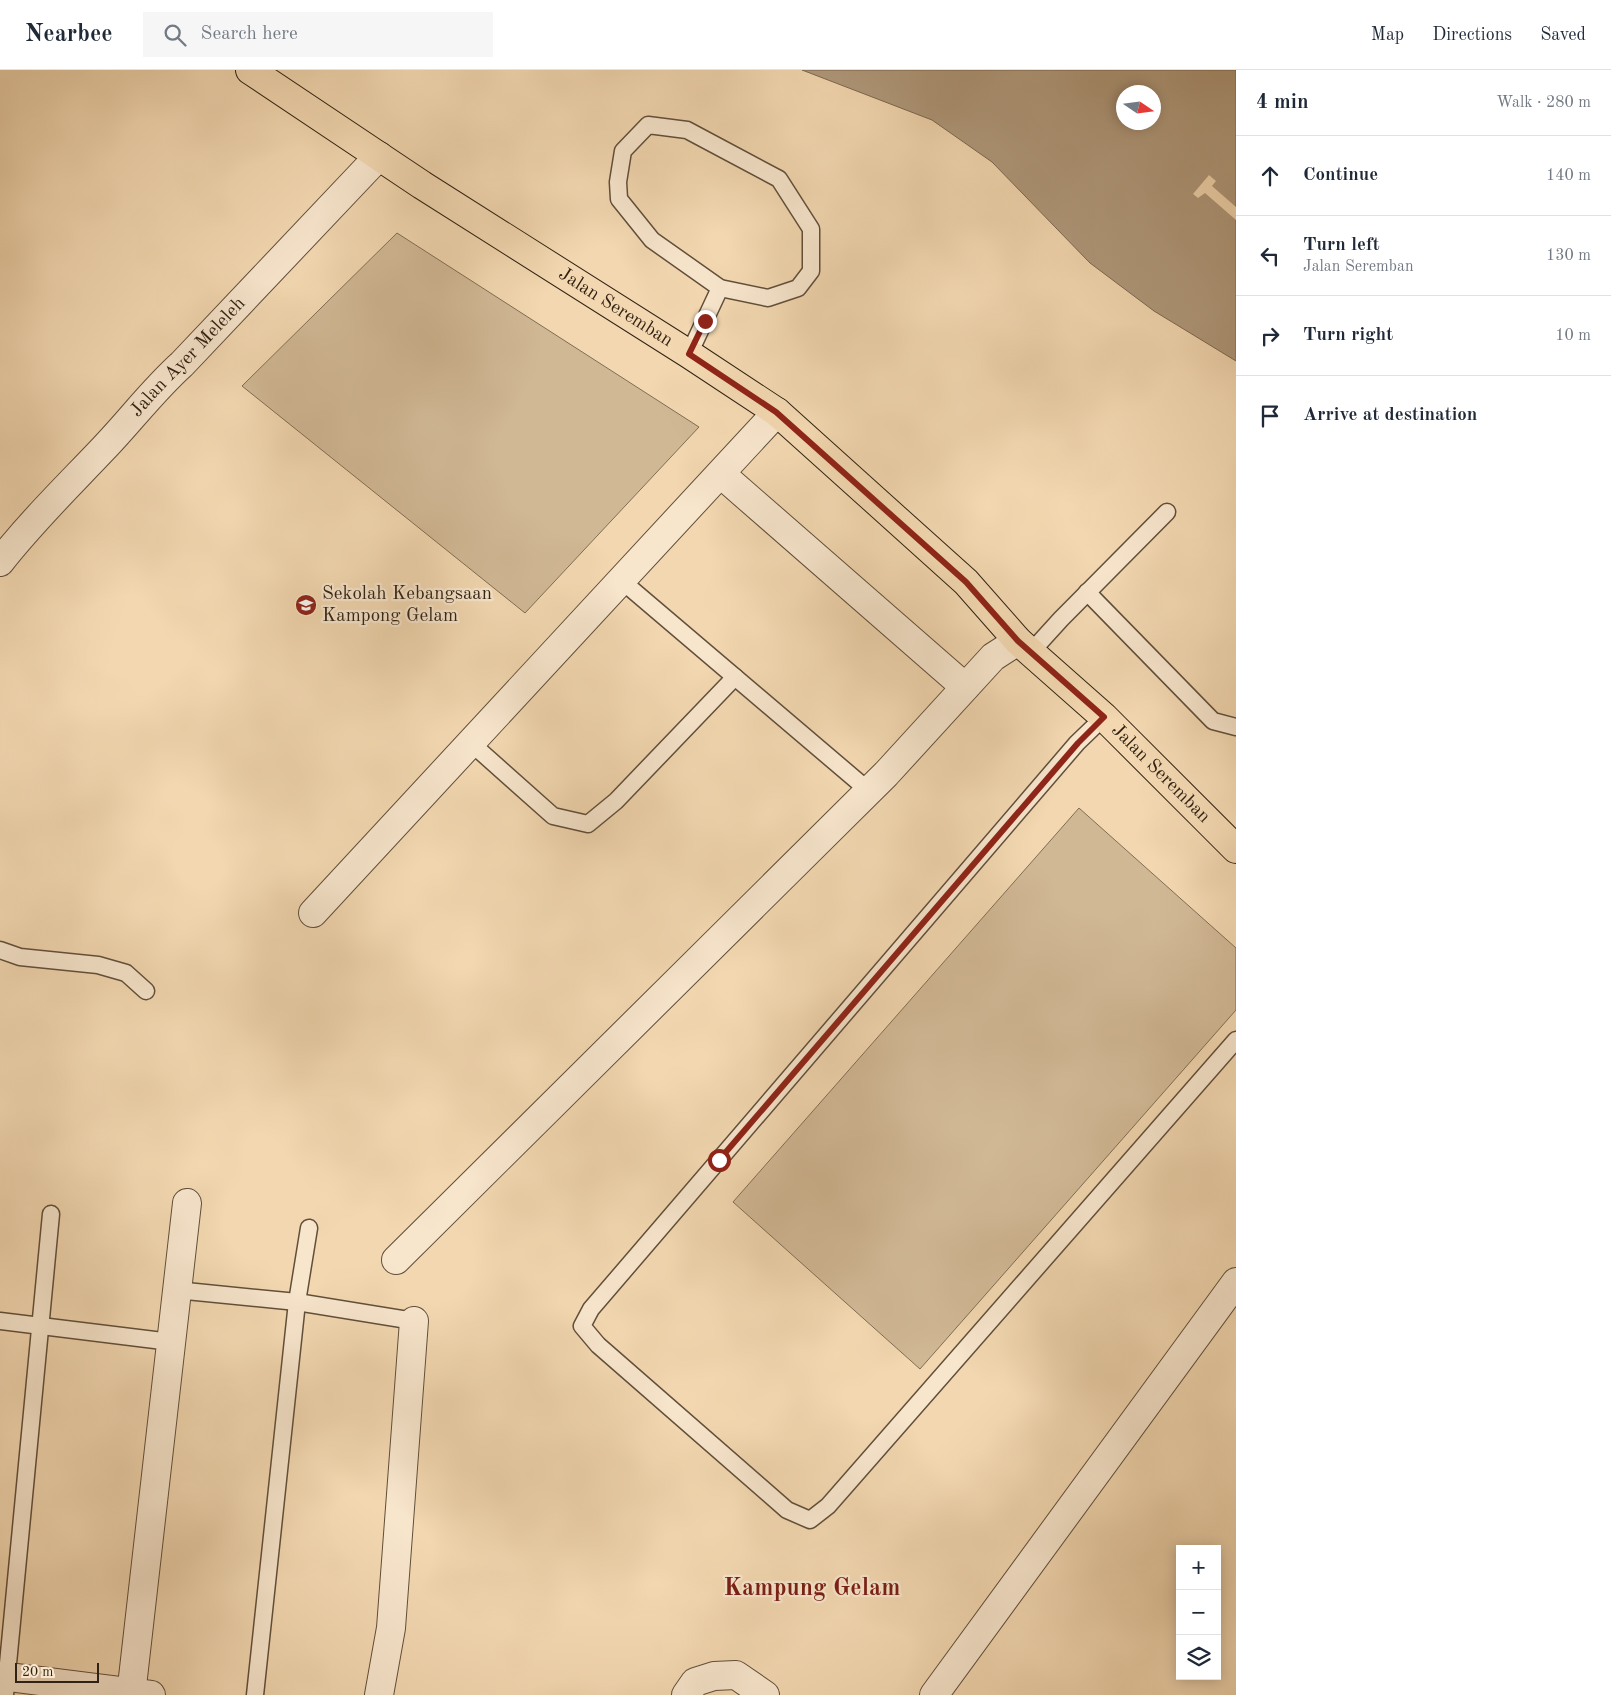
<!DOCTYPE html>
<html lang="en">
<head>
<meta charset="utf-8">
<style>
	:root { --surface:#fff; --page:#f6f6f7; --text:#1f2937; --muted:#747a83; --line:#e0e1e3 }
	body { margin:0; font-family:"Old Standard TT",serif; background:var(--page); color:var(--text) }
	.controls { position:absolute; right:15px; bottom:15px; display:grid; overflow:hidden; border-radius:0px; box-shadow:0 2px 12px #0003 }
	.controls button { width:45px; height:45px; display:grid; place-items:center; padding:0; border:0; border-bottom:1px solid var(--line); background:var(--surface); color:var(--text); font:25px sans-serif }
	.compass { position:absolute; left:1116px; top:15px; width:45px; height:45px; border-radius:50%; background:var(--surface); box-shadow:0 2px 12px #0003; rotate:103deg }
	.scale { position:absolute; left:15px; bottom:12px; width:84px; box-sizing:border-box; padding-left:5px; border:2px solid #312213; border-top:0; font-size:14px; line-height:18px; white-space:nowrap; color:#312213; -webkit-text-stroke:4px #f7e5cc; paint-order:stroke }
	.stop { position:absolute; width:15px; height:15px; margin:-11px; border:4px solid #8f2418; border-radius:50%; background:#fff }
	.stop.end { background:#8f2418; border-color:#fff; box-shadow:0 1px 5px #0008 }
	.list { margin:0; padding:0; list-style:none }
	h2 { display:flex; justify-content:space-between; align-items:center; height:65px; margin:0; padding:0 20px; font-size:21px }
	h2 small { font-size:16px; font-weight:400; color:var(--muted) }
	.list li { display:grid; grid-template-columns:32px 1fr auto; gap:15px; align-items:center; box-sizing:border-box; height:80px; padding:0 20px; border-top:1px solid var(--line) }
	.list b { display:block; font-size:19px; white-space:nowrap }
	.list p { margin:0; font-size:16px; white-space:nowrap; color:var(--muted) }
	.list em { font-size:16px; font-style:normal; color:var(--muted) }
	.icon { flex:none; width:28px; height:28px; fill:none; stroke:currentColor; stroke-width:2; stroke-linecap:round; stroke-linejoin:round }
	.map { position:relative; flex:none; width:1236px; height:1625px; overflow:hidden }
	header { display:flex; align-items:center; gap:30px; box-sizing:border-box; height:70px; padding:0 25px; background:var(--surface); border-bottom:1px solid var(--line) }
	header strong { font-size:24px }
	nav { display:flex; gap:28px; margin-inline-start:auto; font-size:18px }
	.search { width:350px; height:45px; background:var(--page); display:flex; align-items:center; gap:12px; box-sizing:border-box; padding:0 18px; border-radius:0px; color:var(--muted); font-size:19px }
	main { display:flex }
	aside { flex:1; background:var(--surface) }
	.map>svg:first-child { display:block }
	.green { fill:#d1b895; stroke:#816d54 }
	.water { fill:#b0997b; stroke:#7d6951; fill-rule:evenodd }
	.pier { fill:#f2d7b0 }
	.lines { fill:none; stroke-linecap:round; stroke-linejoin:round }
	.service-casing { stroke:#614f3a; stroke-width:19 }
	.minor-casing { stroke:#614f3a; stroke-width:30 }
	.tertiary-casing { stroke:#614f3a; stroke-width:30 }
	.primary-casing { stroke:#312213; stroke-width:30 }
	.service { stroke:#f7e5cc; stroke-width:16 }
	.minor { stroke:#f7e5cc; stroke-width:28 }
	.tertiary { stroke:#f7e5cc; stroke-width:28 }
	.primary { stroke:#f2d7b0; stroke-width:28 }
	.route { stroke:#8f2418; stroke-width:6 }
	.labels { text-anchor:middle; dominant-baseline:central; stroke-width:4.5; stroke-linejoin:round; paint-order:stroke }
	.street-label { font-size:19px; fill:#312213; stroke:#f7e5cc }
	.poi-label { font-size:19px; fill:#312213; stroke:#f7e5cc; text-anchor:start }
	.district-label { font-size:24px; font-weight:bold; fill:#7a1f14; stroke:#f7e5cc }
</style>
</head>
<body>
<header>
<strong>Nearbee</strong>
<div class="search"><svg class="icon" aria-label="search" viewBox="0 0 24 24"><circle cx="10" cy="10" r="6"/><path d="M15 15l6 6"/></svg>Search here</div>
<nav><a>Map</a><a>Directions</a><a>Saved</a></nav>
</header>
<main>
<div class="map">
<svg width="1236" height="1625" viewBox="0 0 1236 1625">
	<rect width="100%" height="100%" fill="#f2d7b0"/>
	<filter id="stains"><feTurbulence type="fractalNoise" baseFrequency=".004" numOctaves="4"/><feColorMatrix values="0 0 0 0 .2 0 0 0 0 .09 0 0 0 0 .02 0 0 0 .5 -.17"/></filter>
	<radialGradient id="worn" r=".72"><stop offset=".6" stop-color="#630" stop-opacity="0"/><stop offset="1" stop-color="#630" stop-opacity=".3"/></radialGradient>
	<!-- green -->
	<g class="green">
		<polygon points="397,163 699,357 525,543 242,316"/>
		<polygon points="1079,738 1236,878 1236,940 920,1299 733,1132"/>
	</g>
	<!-- water -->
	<path class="water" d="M802,0H1236V291L1154,241L1090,193L992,92L932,50ZM1124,22H1154V52H1124Z"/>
	<!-- pier -->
	<polygon class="pier" points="1209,105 1216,111 1212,116 1236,137 1236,150 1205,123 1198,128 1193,124"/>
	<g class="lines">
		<!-- service casing -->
		<g class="service-casing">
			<g id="service">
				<polygon points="648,55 687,60 779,109 811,159 811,201 798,218 768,228 720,218 652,170 619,129 618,112 623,81"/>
				<polyline points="689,284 720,218"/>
				<polyline points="622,511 869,721"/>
				<polyline points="1087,522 1213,651 1236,657"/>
				<polyline points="1031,582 1061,549 1167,442"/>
				<polyline points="1104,647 1077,673 591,1239 582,1256 598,1275 787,1440 810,1450 828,1436 1236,970"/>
				<polyline points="471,673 553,746 588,754 616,731 735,607"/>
				<polyline points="0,880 20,887 98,895 126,903 146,921"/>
				<polyline points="176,1220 297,1232 414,1251"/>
				<polyline points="0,1251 171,1272"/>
				<polyline points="5,1625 51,1144"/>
				<polyline points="255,1625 297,1232 309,1158"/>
			</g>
		</g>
		<!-- minor casing -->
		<g class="minor-casing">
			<g id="minor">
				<polyline points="721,404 965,617"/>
				<polyline points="313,843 777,342"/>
				<polyline points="396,1190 886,704 993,587 1018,571"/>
				<polyline points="0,1606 151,1625"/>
				<polyline points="131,1625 187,1133"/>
				<polyline points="379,1625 391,1558 414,1251"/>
				<polyline points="686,1625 695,1612 714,1606 736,1605 765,1625"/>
				<polyline points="934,1625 1236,1212"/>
			</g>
		</g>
		<!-- tertiary casing -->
		<g class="tertiary-casing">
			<g id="tertiary">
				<path id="s1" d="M0,492C31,452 68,416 103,379C130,351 153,320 182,294L379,86"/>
			</g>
		</g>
		<!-- primary casing -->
		<g class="primary-casing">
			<g id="primary">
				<path id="s2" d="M250,0L422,115L689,284L777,342L966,512L1018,571L1104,647L1236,779"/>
			</g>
		</g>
		<!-- service -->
		<use href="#service" class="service"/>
		<!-- minor -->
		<use href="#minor" class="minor"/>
		<!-- tertiary -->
		<use href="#tertiary" class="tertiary"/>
		<!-- primary -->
		<use href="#primary" class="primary"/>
	</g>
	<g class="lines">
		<!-- route -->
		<polyline class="route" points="705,251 689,284 776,342 966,512 1018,571 1104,647 1078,673 719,1090"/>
	</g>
	<!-- icons -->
	<defs>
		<g id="school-disc" transform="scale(1.125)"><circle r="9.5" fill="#8f2418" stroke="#f7e5cc"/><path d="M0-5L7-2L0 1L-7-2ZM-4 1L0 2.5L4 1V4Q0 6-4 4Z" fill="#fff"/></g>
	</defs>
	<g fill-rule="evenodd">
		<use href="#school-disc" x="306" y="535"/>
	</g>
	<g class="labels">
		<!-- street labels -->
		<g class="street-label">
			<text stroke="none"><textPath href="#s2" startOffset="436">Jalan Seremban</textPath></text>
			<text stroke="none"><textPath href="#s1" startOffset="278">Jalan Ayer Meleleh</textPath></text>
			<text stroke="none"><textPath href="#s2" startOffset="1156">Jalan Seremban</textPath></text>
		</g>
		<!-- poi labels -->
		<g class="poi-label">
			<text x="322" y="524">Sekolah Kebangsaan<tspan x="322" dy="22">Kampong Gelam</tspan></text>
		</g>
		<!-- district labels -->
		<g class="district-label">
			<text x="812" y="1519">Kampung Gelam</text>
		</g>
	</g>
	<rect width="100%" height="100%" filter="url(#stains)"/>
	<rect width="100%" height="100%" fill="url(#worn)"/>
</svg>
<div class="controls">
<button>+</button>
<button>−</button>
<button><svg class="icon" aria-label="layers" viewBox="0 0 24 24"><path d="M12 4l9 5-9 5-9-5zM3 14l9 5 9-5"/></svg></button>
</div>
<svg class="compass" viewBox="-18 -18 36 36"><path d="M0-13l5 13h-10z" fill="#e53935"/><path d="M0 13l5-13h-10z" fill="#747a83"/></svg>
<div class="scale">20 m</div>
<div class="stop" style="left:719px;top:1090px"></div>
<div class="stop end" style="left:705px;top:251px"></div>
</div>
<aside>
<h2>4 min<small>Walk · 280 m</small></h2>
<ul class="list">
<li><svg class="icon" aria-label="ahead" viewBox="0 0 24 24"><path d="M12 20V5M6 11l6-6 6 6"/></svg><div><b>Continue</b></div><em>140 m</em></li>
<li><svg class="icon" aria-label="left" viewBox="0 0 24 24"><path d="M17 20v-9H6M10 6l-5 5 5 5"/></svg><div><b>Turn left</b><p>Jalan Seremban</p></div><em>130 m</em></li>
<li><svg class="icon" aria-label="right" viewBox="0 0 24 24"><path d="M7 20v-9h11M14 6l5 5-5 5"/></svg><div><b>Turn right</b></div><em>10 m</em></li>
<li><svg class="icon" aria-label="arrive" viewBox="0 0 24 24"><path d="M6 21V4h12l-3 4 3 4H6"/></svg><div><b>Arrive at destination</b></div></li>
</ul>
</aside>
</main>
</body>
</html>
